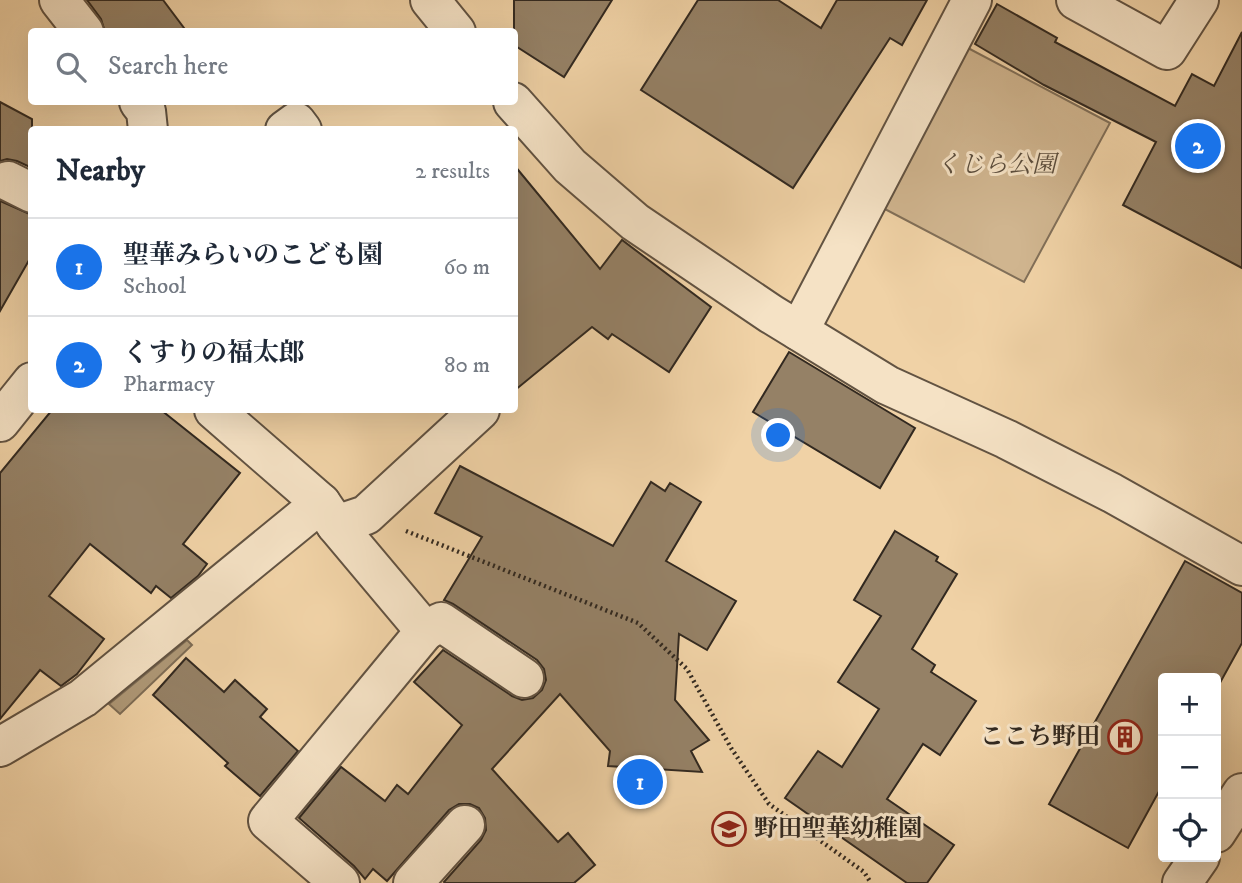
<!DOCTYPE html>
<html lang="en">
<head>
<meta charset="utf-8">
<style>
	:root { --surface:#fff; --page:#f6f6f7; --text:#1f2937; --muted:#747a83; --line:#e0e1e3; --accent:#1a73e8 }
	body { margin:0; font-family:"IM FELL DW Pica","Noto Serif JP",serif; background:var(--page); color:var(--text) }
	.controls { position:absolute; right:21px; bottom:21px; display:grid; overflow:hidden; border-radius:7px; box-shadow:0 7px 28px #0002 }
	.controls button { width:63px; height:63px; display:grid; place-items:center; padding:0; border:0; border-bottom:2px solid var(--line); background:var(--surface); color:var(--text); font:35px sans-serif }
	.you { position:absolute; left:779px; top:436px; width:24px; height:24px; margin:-18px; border:5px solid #fff; border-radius:50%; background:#1a73e8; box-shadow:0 0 0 10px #1a73e833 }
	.badge { display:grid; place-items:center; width:46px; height:46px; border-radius:50%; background:var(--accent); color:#fff; font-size:23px; font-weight:700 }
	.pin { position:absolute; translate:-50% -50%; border:4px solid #fff; box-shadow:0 2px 7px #0006 }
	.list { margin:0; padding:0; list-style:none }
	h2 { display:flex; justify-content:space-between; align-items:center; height:91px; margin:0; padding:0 28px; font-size:30px }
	h2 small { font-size:23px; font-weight:400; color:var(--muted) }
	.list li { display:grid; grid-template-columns:46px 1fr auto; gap:21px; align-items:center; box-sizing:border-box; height:98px; padding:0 28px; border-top:2px solid var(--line) }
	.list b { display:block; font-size:26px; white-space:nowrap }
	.list p { margin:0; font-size:23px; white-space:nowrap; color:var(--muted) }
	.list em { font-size:23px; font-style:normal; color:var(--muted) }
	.icon { flex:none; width:38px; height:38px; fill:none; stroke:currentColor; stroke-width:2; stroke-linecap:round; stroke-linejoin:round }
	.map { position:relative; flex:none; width:1242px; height:883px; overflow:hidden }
	.search { position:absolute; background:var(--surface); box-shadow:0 7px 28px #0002; left:28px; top:28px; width:490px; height:77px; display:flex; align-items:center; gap:18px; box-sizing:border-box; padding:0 24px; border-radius:7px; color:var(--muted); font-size:26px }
	.panel { position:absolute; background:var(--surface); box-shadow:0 7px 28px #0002; left:28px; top:126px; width:490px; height:287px; border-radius:7px }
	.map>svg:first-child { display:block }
	.green { fill:#d0b58f; stroke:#816f58; stroke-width:2 }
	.water { fill:#af9978; stroke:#7d6c55; stroke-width:2 }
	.building { fill:#958166; stroke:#322920; stroke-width:2 }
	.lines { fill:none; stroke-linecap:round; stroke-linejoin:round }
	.minor-casing { stroke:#625342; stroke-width:42 }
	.path { stroke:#322920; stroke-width:4.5; stroke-dasharray:2 3.5; stroke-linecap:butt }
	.minor { stroke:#f5e2c5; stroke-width:38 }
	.labels { text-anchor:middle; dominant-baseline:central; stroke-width:6; stroke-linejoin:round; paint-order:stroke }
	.park-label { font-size:24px; font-style:italic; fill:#5a4c3c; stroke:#f5e2c5 }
	.poi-label { font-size:24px; font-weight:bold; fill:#322920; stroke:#f5e2c5; text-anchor:end }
</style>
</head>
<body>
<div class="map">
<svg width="1242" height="883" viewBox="0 0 1242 883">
	<rect width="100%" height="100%" fill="#f0d2a6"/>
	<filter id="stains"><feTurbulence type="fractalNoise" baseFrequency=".00286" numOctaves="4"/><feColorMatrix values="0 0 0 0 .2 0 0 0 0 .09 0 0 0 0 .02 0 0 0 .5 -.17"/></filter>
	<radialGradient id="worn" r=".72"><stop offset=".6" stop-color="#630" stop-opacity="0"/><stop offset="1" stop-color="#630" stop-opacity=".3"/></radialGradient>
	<!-- green -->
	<polygon class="green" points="966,47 1110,123 1024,282 881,207"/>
	<!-- water -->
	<polygon class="water" points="187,640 192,645 120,714 109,704"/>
	<!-- building -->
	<g class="building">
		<polygon points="87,0 163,0 187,32 105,32 101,19"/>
		<polygon points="514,0 612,0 564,77 514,45"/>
		<polygon points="698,0 778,0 821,28 837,0 927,0 902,45 890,38 793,188 641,90"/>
		<polygon points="997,4 1057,38 1055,42 1175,106 1192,74 1214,86 1242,32 1242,268 1123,205 1156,142 1044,85 975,44"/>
		<polygon points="0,102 32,119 32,168 17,161 7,159 0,161"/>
		<polygon points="514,165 600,269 622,240 711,307 669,372 612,334 608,339 592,327 514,391"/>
		<polygon points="0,201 32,215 32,255 0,311"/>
		<polygon points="789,352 915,428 880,488 753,412"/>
		<polygon points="52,410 161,410 240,473 183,544 207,564 198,576 171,598 156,586 151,593 90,544 49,596 104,639 77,674 61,686 40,670 0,719 0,473"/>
		<polygon points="460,466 613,546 651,482 665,491 670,483 701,502 666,561 736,601 707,650 679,634 675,700 709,740 691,751 702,772 608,766 610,751 560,694 492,769 558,842 568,833 595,865 574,883 445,883 444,882 481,840 486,830 485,818 479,808 470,804 459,804 449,810 387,881 373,869 365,879 354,866 299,818 341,767 385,801 397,785 408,794 462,725 414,682 443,650 512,696 522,700 533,698 542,690 546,680 544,669 537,660 453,604 444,600 482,537 435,513"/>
		<polygon points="895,531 938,557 936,561 957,574 912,649 935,665 931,672 976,701 940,755 923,744 887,799 954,845 927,883 907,883 785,798 818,751 842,767 879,709 838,682 881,616 854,600"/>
		<polygon points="1185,561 1242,593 1242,643 1216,690 1216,678 1163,678 1163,784 1128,848 1049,804"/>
		<polygon points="186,658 224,692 235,680 267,709 260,717 298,751 260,796 225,766 228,763 153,695"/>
	</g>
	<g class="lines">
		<!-- minor casing -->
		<g class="minor-casing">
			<g id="minor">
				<polyline points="59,0 84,32"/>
				<polyline points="430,0 456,32"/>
				<polyline points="1076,0 1167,50 1199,0"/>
				<polyline points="139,102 146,111 148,130"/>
				<polyline points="513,102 570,166 635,222 771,314 887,385 1006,439 1112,493 1242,566"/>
				<polyline points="285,130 296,122 302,130"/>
				<polyline points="8,181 32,193"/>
				<polyline points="799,331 972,0"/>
				<polyline points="214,410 321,503 336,525 425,631 268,821 340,883"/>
				<polyline points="0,422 32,382"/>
				<polyline points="336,525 366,515 480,410"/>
				<polyline points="425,631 441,622 524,678"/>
				<polyline points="0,747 83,698 321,503"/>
				<polyline points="1216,833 1242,793"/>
				<polyline points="413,883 465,825"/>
				<polyline points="1182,883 1200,857"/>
			</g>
		</g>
		<!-- path -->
		<polyline class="path" points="406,531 638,623 687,669 731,748 769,804 864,872 871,883"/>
		<!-- minor -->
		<use href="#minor" class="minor"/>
	</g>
	<!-- icons -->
	<defs>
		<g id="building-ring" transform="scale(1.75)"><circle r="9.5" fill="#f5e2c5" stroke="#8f2418" stroke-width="1.5"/><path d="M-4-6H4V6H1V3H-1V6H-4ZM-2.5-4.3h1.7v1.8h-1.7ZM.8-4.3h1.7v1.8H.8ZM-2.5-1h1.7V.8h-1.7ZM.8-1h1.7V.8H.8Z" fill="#8f2418"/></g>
		<g id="school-ring" transform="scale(1.75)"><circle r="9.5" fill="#f5e2c5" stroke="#8f2418" stroke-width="1.5"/><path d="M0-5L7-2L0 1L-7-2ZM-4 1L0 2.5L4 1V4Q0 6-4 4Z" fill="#8f2418"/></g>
	</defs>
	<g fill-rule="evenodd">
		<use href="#building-ring" x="1125" y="737"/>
		<use href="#school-ring" x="729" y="829"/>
	</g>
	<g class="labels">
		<!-- park labels -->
		<g class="park-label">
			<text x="996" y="165">くじら公園</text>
		</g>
		<!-- poi labels -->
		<g class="poi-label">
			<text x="1100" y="737">ここち野田</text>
			<text x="754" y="829" text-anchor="start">野田聖華幼稚園</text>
		</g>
	</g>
	<rect width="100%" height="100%" filter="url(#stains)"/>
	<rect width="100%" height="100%" fill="url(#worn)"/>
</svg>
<div class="controls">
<button>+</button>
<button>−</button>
<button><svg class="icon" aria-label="locate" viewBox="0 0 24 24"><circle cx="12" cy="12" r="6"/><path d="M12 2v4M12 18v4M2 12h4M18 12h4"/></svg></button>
</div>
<div class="you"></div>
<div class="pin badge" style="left:640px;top:782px">1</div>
<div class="pin badge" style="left:1198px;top:146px">2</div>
<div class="search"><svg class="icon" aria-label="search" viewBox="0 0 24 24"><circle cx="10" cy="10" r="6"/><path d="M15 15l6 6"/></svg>Search here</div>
<section class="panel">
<h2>Nearby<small>2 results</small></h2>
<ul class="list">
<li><span class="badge">1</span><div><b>聖華みらいのこども園</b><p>School</p></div><em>60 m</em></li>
<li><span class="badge">2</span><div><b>くすりの福太郎</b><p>Pharmacy</p></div><em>80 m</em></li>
</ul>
</section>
</div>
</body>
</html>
